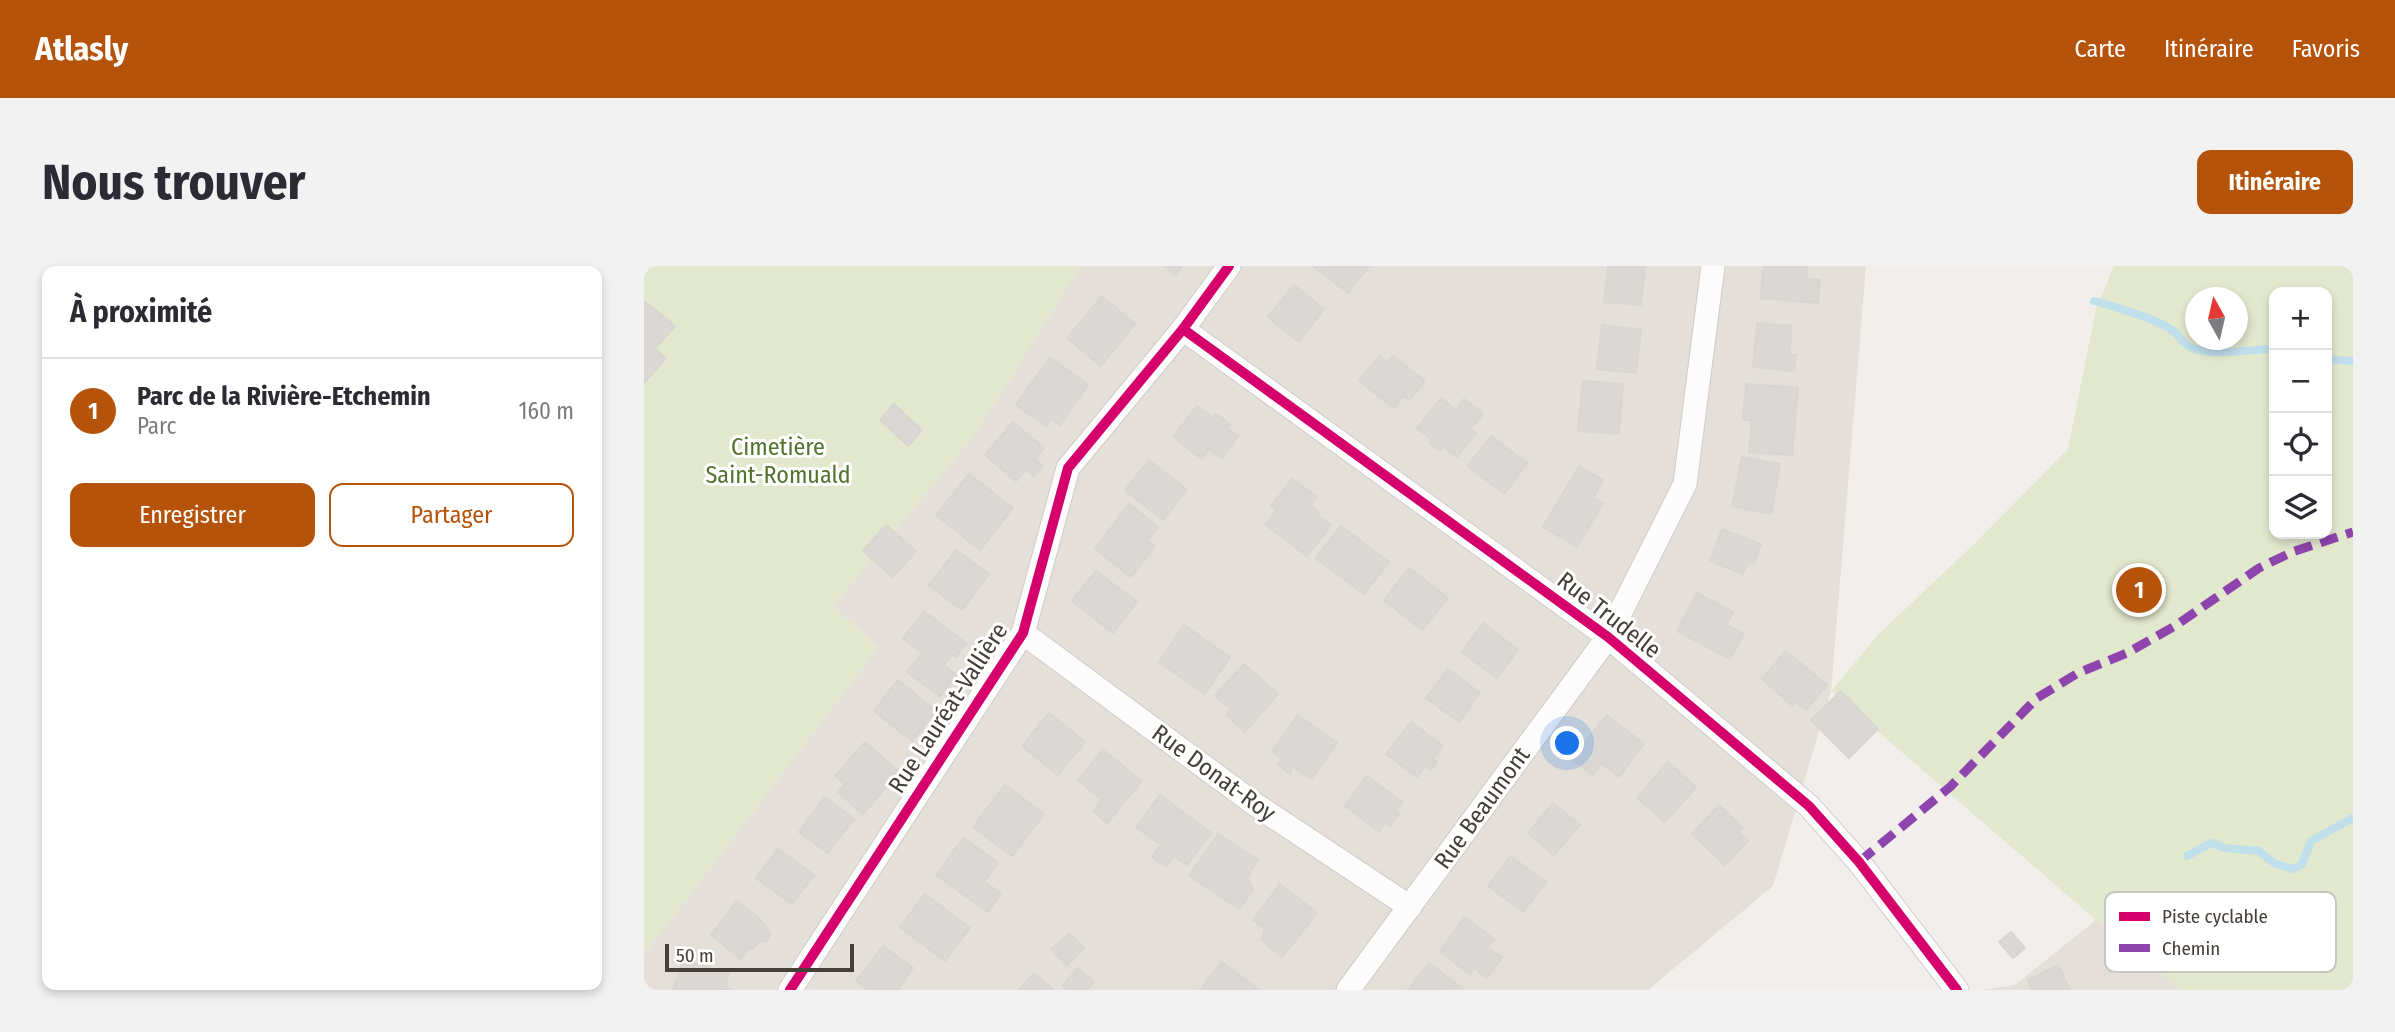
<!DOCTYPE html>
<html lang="fr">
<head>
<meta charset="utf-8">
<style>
	:root { --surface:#fff; --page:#f2f2f3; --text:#2b2b33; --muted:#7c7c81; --line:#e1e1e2; --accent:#b45309 }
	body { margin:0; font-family:"Fira Sans Condensed",sans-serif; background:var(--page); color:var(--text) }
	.controls { position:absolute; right:21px; top:21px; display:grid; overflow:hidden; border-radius:14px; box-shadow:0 4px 10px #0003 }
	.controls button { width:63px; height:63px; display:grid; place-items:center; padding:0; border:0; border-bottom:2px solid var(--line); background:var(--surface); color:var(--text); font:35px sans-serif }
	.compass { position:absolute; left:1541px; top:21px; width:63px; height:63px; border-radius:50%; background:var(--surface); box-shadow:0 4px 10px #0003; rotate:352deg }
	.scale { position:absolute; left:21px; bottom:18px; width:189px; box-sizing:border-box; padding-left:7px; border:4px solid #463e38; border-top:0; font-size:19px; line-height:24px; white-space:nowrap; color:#463e38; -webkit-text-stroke:5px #fff; paint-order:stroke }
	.you { position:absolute; left:924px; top:478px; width:24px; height:24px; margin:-18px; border:5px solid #fff; border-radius:50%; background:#1a73e8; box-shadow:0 0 0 10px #1a73e833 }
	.badge { display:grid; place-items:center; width:46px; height:46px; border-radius:50%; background:var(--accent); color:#fff; font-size:23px; font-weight:700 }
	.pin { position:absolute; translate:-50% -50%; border:4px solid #fff; box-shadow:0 2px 7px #0006 }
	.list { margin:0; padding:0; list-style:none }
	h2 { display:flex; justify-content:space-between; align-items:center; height:91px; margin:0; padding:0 28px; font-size:30px }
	h2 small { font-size:23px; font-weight:400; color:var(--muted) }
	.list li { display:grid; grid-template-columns:46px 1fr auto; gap:21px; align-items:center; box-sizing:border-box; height:105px; padding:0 28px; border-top:2px solid var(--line) }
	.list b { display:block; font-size:26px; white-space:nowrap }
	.list p { margin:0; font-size:23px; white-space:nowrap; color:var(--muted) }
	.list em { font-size:23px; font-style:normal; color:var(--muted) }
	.actions { display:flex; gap:14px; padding:21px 28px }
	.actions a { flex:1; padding:16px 0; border:2px solid var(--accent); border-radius:14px; text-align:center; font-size:24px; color:var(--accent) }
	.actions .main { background:var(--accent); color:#fff }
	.icon { flex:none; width:38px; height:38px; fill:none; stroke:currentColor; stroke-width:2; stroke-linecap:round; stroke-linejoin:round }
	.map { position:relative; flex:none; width:1709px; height:724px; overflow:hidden; border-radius:14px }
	header { display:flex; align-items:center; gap:42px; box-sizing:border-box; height:98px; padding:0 35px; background:var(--accent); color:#fff }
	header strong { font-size:33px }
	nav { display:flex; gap:38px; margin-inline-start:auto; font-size:24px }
	.intro { display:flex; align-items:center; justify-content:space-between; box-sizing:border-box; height:168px; padding:0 42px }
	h1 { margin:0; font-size:49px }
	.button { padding:18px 32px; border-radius:14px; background:var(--accent); color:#fff; font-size:24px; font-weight:700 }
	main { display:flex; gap:42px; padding:0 42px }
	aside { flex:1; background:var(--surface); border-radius:14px; box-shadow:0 4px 10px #0003 }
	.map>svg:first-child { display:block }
	.residential { fill:#e4dfd9 }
	.green { fill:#e2e8cd; fill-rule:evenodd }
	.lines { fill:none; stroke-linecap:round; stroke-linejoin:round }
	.stream { stroke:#bfdfeb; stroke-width:8 }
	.building { fill:#dad7d4; stroke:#d9d5d1; stroke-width:2 }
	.minor-casing { stroke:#cfccc9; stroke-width:25 }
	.minor { stroke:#fdfcfc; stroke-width:23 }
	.quiet { stroke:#8e44ad; stroke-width:9; stroke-dasharray:18 9; stroke-linecap:butt }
	.cycleway-casing { stroke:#fff; stroke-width:15 }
	.cycleway { stroke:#d6006c; stroke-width:10 }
	.labels { text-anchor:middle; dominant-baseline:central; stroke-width:6; stroke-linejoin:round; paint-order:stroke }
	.park-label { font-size:24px; fill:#53732f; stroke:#fff }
	.street-label { font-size:24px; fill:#463e38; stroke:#fff }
	.key { fill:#fff; stroke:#c8c5c3; stroke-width:2 }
	.key-label { font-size:19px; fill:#463e38 }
</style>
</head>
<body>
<header>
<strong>Atlasly</strong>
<nav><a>Carte</a><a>Itinéraire</a><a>Favoris</a></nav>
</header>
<div class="intro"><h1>Nous trouver</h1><a class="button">Itinéraire</a></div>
<main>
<aside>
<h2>À proximité<small></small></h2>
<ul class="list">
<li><span class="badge">1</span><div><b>Parc de la Rivière-Etchemin</b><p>Parc</p></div><em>160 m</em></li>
</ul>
<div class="actions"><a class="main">Enregistrer</a><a>Partager</a></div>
</aside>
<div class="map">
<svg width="1709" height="724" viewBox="0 0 1709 724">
	<rect width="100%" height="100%" fill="#f1eeeb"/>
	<!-- residential -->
	<g class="residential">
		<polygon points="437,0 1222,0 1187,425 1129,620 1004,724 0,724 0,689 234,382 189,340 331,168"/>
		<polygon points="1452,654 1538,724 1337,724 1371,719"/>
	</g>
	<!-- green -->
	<g class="green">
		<polygon points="0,0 437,0 331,168 189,340 234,382 0,689"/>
		<path d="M1470,0H1709V724H1538L1452,654L1187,425L1235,368L1328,280L1424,183L1452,43ZM1630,26H1683V268H1630ZM1552,32H1594V74H1552Z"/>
	</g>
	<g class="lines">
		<!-- stream -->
		<g class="stream">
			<path d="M1450,35C1471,41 1511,52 1528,64C1536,69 1538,79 1548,82C1574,91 1603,83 1630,83"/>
			<polyline points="1683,93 1709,95"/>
			<polyline points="1543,590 1567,577 1581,582 1614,585 1632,598 1649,603 1658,598 1667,575 1709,552"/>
		</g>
	</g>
	<!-- building -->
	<g class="building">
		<polygon points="521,0 538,0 531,9"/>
		<polygon points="669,0 725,0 704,27"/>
		<polygon points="964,0 1001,0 997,39 960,36"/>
		<polygon points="1120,0 1163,0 1162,13 1176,14 1174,37 1116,32"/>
		<polygon points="650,19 680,43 655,76 624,51"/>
		<polygon points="458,30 491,58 457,100 423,72"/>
		<polygon points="0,35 31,60 11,83 22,92 0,117"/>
		<polygon points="1113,57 1148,60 1145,88 1152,89 1150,105 1109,101"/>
		<polygon points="958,59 997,64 992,107 953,103"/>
		<polygon points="735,90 743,96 749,90 781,115 766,134 760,130 750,142 715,115"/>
		<polygon points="406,91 444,119 416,159 407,153 402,160 372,139"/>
		<polygon points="939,115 979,118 975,168 934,165"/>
		<polygon points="1102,118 1154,122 1148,189 1105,186 1108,154 1099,154"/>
		<polygon points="797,132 812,144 820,133 839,148 827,163 832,167 813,191 800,181 796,185 786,177 788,174 773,162"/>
		<polygon points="250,138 278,164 264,180 236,154"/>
		<polygon points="553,140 569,151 572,148 586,158 583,162 594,170 578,193 565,183 558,193 529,171"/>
		<polygon points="369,156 400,182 391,193 398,200 390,210 382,203 372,215 341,189"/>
		<polygon points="847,170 883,197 860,228 824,200"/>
		<polygon points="1098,191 1136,198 1127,248 1088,240"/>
		<polygon points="505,194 543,224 519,254 481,224"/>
		<polygon points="935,200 959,214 949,232 959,237 933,281 899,261"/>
		<polygon points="325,208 369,242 336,284 292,249"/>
		<polygon points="648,213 673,231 667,239 675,246 673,249 687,259 663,290 622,259 633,244 627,240"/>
		<polygon points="485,238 514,261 503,274 511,280 487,311 451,283"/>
		<polygon points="242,259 272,285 249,311 219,285"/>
		<polygon points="697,260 745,296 720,328 672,292"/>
		<polygon points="1078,263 1117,278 1110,298 1104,296 1099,308 1066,295"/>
		<polygon points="312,284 345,308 318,344 285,319"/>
		<polygon points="765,302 804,332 778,364 740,334"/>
		<polygon points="452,305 493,336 469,367 428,335"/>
		<polygon points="1053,327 1089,346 1083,359 1100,368 1086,393 1033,365"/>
		<polygon points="280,345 322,377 312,391 308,389 300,399 312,409 296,430 263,406 278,387 259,372"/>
		<polygon points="839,357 874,384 853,412 818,386"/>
		<polygon points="540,359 586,391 561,428 515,396"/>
		<polygon points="1142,385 1183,419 1162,444 1151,435 1149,440 1118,413"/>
		<polygon points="600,398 634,428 601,466 582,449 587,443 571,430"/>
		<polygon points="804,403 836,427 815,456 782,432"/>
		<polygon points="254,414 292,445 268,475 230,445"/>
		<polygon points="1197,425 1234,463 1205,492 1167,454"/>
		<polygon points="405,447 441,476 414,509 378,480"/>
		<polygon points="654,449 693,477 667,513 648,500 646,508 633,498 637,492 628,486"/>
		<polygon points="963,449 1000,478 975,511 958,497 949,509 928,493"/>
		<polygon points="767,456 799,480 789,493 793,496 787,504 781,500 773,511 742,488"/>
		<polygon points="221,476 255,506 219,548 194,526 201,518 191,510"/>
		<polygon points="459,484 498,515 463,557 449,545 458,534 434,514"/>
		<polygon points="1024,496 1052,521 1021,556 993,532"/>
		<polygon points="723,510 758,536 751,545 755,548 746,560 741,557 735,565 701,540"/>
		<polygon points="361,519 400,548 368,590 329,561"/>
		<polygon points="516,529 567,567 543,599 530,590 522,601 508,591 517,579 492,561"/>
		<polygon points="181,531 210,553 184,587 155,566"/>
		<polygon points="909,537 936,559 910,589 884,567"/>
		<polygon points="1075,539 1099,562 1093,565 1104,575 1081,599 1048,568"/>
		<polygon points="574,568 614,594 603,611 609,624 595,643 545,610"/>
		<polygon points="319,572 354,596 340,616 357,627 344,646 292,609"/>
		<polygon points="134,583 170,609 148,638 112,612"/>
		<polygon points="866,590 902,616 879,646 844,620"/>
		<polygon points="636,618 673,647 638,691 617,674 621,663 609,654"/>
		<polygon points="281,628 326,662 301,695 256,661"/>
		<polygon points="93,635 115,652 127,667 122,675 116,675 109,683 105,682 97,693 67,669"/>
		<polygon points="821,651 850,673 844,681 858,692 843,712 830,702 826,708 796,686"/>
		<polygon points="1367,666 1381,682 1369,692 1355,676"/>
		<polygon points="425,667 440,682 423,699 407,683"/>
		<polygon points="239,680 269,702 254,723 256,724 225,724 212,715"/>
		<polygon points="39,694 85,708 81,720 88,724 29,724"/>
		<polygon points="578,696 615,724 556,724"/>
		<polygon points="785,697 818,722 764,724"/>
		<polygon points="1414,699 1426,724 1388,724 1384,714"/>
		<polygon points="434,702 450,716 443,724 425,724 419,719"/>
		<polygon points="390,707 409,723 408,724 375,724"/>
	</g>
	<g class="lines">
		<!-- minor casing -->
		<g class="minor-casing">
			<g id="minor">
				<polyline points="539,63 964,371 1165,540 1215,596 1313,724"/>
				<polyline points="379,367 612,539 766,641"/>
				<polyline points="146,724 379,367 424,202 539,63 585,0"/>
				<polyline points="704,724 964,371 1041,218 1069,0"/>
			</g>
		</g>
		<!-- minor -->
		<use href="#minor" class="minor"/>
		<!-- quiet -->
		<polyline class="quiet" points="1215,596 1306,521 1393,432 1434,407 1483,387 1531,360 1615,302 1648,286 1709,266"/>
		<!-- cycleway casing -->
		<g class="cycleway-casing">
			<g id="cycleway">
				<polyline points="539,63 964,371 1165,540 1215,596 1313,724"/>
				<polyline points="146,724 379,367 424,202 539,63 585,0"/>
			</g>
		</g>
		<!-- cycleway -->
		<use href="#cycleway" class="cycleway"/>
	</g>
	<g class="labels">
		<!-- park labels -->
		<g class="park-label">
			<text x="134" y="181">Cimetière<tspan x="134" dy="28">Saint-Romuald</tspan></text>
		</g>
		<!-- street labels -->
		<g class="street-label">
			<text transform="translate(965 349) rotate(38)">Rue Trudelle</text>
			<text transform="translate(304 442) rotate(-57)">Rue Lauréat-Vallière</text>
			<text transform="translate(570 507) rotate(36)">Rue Donat-Roy</text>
			<text transform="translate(838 542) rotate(-54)">Rue Beaumont</text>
		</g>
	</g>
	<!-- legend -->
	<rect x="1461" y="626" width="231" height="80" rx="10" class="key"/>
	<rect x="1475" y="646" width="31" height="9" fill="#d6006c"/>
	<rect x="1475" y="678" width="31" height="8" fill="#8e44ad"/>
	<g class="key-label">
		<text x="1518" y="657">Piste cyclable</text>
		<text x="1518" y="689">Chemin</text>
	</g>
</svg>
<div class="controls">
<button>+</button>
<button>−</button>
<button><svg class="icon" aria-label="locate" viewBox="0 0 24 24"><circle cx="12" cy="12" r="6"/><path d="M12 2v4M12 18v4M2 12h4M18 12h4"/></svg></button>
<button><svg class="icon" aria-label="layers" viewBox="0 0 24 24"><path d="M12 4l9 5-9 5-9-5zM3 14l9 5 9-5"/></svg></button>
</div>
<svg class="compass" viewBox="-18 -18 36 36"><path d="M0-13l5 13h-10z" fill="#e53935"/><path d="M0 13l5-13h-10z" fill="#7c7c81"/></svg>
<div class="scale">50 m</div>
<div class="you"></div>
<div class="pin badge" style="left:1495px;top:324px">1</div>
</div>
</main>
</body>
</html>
